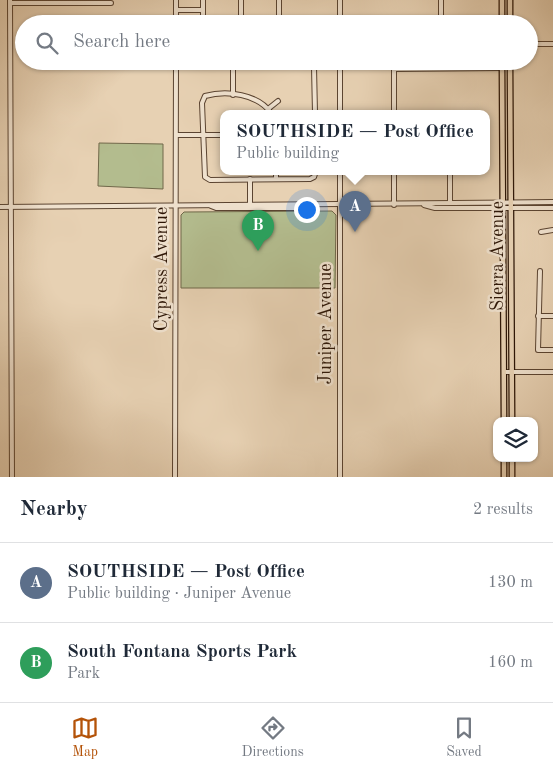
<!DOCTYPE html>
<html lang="en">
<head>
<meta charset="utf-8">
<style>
	:root { --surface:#fff; --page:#f2f2f3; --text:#1f2937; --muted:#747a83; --line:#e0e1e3; --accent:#b45309 }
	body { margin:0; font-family:"Old Standard TT",serif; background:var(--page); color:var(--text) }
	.controls { position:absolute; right:15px; bottom:15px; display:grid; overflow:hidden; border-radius:10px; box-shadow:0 1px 4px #0004 }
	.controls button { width:45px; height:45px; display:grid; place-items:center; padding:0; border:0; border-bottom:1px solid var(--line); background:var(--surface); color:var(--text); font:25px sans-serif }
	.you { position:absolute; left:306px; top:209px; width:18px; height:18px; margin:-12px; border:4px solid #fff; border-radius:50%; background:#1a73e8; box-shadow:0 0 0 8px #1a73e833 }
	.badge { display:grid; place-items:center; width:32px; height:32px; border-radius:50%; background:var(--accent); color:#fff; font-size:16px; font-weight:700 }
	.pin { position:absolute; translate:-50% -41px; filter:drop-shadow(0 1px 2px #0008) }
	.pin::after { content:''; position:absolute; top:26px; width:18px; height:15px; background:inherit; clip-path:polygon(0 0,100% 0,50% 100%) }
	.popup { position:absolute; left:220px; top:110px; width:270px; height:65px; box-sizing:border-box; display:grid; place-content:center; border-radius:10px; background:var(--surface); filter:drop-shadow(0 1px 4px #0005); font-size:16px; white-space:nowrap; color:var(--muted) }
	.popup b { font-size:19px; color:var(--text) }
	.popup::after { content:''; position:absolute; left:50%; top:100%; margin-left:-10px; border:10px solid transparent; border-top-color:var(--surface) }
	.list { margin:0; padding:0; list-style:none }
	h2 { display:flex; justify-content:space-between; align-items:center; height:65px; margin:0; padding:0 20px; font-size:21px }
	h2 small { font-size:16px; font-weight:400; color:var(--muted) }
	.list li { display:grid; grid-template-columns:32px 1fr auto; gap:15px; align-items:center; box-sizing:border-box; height:80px; padding:0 20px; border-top:1px solid var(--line) }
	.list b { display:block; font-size:19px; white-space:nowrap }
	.list p { margin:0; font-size:16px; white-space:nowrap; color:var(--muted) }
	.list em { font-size:16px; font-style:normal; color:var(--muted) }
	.icon { flex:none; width:28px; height:28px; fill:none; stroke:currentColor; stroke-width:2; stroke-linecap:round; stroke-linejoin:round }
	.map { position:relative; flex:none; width:553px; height:477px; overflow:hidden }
	.search { position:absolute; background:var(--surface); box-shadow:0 1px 4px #0004; left:15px; right:15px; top:15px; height:55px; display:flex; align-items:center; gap:12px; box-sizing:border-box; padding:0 18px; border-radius:28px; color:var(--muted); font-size:19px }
	.sheet { height:225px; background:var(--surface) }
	nav { display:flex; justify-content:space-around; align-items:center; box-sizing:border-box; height:70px; border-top:1px solid var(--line); background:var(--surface); font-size:14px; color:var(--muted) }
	nav a { display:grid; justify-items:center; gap:2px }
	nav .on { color:var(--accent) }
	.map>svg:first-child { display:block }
	.green { fill:#b3bc8e; stroke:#70684a }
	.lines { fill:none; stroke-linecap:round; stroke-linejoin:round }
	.minor-casing { stroke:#5b4431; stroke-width:6 }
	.major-casing { stroke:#2c1506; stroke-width:7 }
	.minor { stroke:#efe1ce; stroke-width:4 }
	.major { stroke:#e7d1b3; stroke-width:4.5 }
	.labels { text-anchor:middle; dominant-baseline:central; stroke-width:5; stroke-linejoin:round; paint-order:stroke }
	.street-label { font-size:18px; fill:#2c1506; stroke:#efe1ce }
</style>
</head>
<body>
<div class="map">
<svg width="553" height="477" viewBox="0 0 553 477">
	<rect width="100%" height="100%" fill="#e7d1b3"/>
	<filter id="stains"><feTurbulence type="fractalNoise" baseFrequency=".004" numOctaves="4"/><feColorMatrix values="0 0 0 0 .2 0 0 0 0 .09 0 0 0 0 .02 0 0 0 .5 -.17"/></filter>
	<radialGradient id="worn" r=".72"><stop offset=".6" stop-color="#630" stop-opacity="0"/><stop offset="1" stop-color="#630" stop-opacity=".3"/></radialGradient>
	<!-- green -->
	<g class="green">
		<polygon points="99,143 163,144 163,189 98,186"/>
		<polygon points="332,211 336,215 335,288 181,288 181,215 184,212"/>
	</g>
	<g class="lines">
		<!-- minor casing -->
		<g class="minor-casing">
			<g id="minor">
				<polyline points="10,0 12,477"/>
				<polyline points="176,0 176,24"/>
				<polyline points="241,0 241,15"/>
				<polyline points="340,0 340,24"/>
				<polyline points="10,3 111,3"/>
				<polyline points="176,10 203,10"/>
				<polyline points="340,20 441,20 441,0"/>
				<polyline points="203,24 203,0"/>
				<polyline points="279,24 279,0"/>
				<polyline points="529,44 553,44"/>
				<polyline points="233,61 233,95"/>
				<polyline points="282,61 308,64 314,67 315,113"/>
				<polyline points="340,61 340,113"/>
				<polyline points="268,109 278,101"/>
				<path d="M271,113C258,94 227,90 205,96L202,103L205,177L210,180L310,179L314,177L316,171"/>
				<polyline points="394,113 394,69 502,68"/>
				<polyline points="176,135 224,135"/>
				<polyline points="340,171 340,477"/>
				<polyline points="394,171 394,205"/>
				<polyline points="450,171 450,203"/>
				<polyline points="276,179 276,171"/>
				<polyline points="250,204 250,179"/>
				<polyline points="424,205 435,208 553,208"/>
				<polyline points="211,206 216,208 303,208 307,205"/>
				<polyline points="0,207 553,202"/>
				<polyline points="541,232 553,230"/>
				<polyline points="540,271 538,350 553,350"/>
				<polyline points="538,316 553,316"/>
				<polyline points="504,372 553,372"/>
				<polyline points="175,477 176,61"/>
			</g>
		</g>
		<!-- major casing -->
		<g class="major-casing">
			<g id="major">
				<polyline points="502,0 502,24"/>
				<polyline points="510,0 510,24"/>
				<polyline points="502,61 504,421"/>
				<polyline points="510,61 512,421"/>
				<polyline points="504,477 504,458"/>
				<polyline points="512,477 512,458"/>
			</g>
		</g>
		<!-- minor -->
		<use href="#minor" class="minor"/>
		<!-- major -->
		<use href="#major" class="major"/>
	</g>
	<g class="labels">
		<!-- street labels -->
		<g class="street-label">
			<text transform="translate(498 256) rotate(-90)">Sierra Avenue</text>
			<text transform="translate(162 269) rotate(-90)">Cypress Avenue</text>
			<text transform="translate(326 324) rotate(-90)">Juniper Avenue</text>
		</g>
	</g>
	<rect width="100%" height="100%" filter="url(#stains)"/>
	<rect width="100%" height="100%" fill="url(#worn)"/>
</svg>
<div class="controls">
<button><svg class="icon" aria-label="layers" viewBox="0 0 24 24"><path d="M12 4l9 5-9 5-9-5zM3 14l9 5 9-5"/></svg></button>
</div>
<div class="you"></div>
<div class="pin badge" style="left:355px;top:232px;background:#5c6f8a">A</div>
<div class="popup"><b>SOUTHSIDE — Post Office</b>Public building</div>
<div class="pin badge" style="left:258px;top:251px;background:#2e9e5b">B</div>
<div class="search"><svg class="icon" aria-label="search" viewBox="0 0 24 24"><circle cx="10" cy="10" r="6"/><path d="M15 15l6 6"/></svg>Search here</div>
</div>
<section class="sheet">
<h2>Nearby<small>2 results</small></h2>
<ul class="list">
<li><span class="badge" style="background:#5c6f8a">A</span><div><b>SOUTHSIDE — Post Office</b><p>Public building · Juniper Avenue</p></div><em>130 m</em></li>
<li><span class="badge" style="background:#2e9e5b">B</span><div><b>South Fontana Sports Park</b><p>Park</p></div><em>160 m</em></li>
</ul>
</section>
<nav>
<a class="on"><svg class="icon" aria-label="map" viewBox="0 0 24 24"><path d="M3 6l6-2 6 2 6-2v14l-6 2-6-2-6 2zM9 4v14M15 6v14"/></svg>Map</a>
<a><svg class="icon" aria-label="directions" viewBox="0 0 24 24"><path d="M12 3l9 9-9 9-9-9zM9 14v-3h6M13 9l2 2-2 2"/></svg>Directions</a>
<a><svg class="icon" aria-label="saved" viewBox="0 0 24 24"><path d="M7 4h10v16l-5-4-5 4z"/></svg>Saved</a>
</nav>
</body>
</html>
